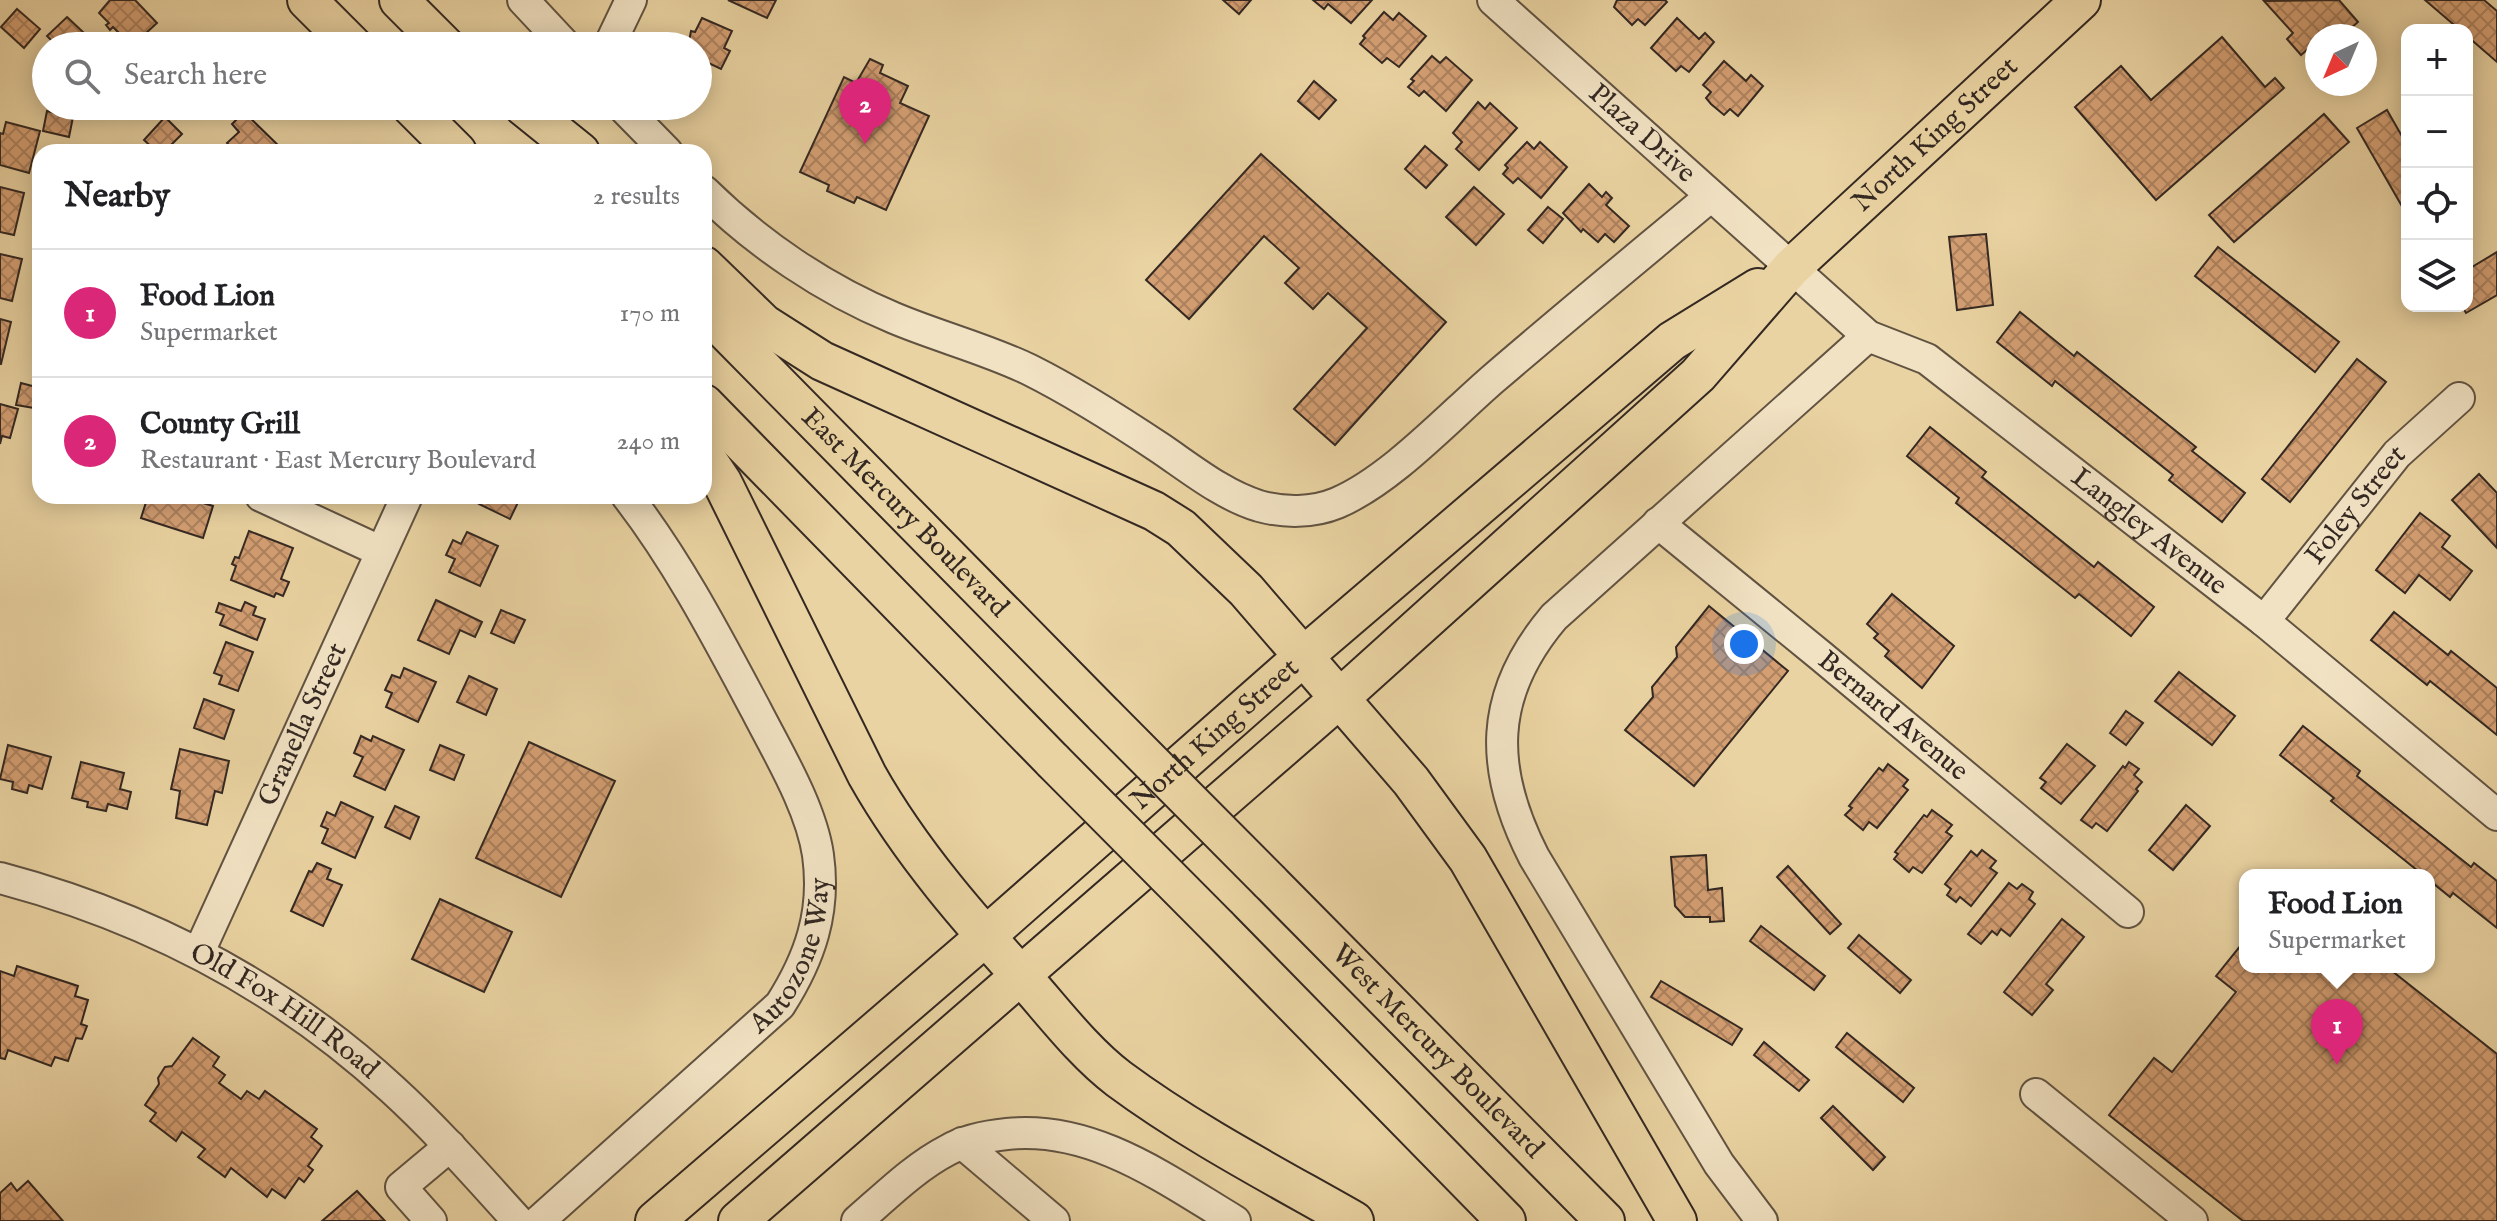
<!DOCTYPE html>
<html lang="en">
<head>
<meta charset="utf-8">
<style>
	:root { --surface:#fff; --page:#f6f6f6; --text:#202124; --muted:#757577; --line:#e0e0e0; --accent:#db2777 }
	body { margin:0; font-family:"IM FELL English",serif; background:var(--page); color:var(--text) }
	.controls { position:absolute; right:24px; top:24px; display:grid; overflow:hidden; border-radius:16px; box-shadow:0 4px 20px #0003 }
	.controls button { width:72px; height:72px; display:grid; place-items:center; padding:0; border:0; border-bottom:2px solid var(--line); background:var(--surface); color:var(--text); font:40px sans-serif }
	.compass { position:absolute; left:2305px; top:24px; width:72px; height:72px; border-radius:50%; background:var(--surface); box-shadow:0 4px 20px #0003; rotate:224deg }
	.you { position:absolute; left:1744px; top:644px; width:28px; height:28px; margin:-20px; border:6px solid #fff; border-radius:50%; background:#1a73e8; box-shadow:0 0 0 12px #1a73e833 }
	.badge { display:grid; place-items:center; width:52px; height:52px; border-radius:50%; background:var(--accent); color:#fff; font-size:26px; font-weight:700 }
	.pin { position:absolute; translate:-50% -66px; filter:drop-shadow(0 2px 4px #0008) }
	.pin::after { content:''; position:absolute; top:42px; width:28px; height:24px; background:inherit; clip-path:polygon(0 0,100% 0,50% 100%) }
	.popup { position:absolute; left:2239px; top:869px; width:196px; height:104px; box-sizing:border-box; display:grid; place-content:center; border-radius:16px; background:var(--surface); filter:drop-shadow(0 2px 6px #0005); font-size:26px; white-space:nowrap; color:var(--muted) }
	.popup b { font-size:30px; color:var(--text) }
	.popup::after { content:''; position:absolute; left:50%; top:100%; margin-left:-16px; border:16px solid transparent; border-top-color:var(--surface) }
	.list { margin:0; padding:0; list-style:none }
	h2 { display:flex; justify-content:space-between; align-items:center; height:104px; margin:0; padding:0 32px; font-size:34px }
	h2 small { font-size:26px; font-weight:400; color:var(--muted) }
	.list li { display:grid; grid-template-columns:52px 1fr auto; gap:24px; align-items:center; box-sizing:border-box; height:128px; padding:0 32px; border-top:2px solid var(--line) }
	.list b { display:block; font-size:30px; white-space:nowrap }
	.list p { margin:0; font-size:26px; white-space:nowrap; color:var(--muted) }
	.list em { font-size:26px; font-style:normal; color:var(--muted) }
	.icon { flex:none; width:44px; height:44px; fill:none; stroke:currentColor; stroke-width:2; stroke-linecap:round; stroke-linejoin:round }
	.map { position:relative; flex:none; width:2497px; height:1221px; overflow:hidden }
	.search { position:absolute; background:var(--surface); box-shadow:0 4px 20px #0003; left:32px; top:32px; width:680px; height:88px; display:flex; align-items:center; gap:20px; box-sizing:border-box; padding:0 28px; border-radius:44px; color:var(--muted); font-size:30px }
	.panel { position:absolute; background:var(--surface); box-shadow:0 4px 20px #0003; left:32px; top:144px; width:680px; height:360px; border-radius:24px }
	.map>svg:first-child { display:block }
	.building { fill:url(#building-cross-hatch); stroke:#332822; stroke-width:2 }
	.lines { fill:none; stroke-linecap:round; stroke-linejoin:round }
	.minor-casing { stroke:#615342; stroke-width:34 }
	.major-casing { stroke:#332822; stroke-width:42 }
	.minor { stroke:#f1e2c3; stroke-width:30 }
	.major { stroke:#ead3a2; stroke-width:38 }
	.major-bridge-casing { stroke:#332822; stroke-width:42; stroke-linecap:butt }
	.major-bridge { stroke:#ead3a2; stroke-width:38 }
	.labels { text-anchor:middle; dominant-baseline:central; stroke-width:8; stroke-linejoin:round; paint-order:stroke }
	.street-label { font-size:28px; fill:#332822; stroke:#f1e2c3 }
</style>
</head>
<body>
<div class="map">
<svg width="2497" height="1221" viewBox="0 0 2497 1221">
	<defs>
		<pattern id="building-cross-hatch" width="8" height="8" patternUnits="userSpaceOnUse" patternTransform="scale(2)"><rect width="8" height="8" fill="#d49f73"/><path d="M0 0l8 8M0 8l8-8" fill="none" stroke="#ad825e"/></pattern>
	</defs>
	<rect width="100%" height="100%" fill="#ead3a2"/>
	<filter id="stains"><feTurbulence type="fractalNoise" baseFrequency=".0025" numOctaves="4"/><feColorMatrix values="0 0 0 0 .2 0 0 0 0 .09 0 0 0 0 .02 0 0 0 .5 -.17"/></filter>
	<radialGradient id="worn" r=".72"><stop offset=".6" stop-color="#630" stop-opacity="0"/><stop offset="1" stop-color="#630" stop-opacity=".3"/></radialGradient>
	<!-- building -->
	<g class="building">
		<polygon points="110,0 135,0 157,23 132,46 113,27 110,30 106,25 109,23 99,13"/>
		<polygon points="728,0 776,0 767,18"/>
		<polygon points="1223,0 1251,0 1239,14"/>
		<polygon points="1313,0 1372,0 1351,23 1328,4 1324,9"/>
		<polygon points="1617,0 1665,0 1667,2 1645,25 1638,19 1632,25 1614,7"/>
		<polygon points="2339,0 2358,22 2342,36 2317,36 2316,59 2308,49 2301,55 2287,39 2293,33 2264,1"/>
		<polygon points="2425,0 2484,0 2497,11 2497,62 2467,36 2467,30 2460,30"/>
		<polygon points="17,9 40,29 24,48 1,27"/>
		<polygon points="1384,12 1393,20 1399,13 1426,36 1399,67 1387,58 1382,63 1360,44 1365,38 1363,36"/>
		<polygon points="67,17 83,32 70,46 57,46 47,36"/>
		<polygon points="702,18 732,31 724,48 730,51 721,69 698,58 698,46 688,46 691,31 695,32"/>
		<polygon points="1677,18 1699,39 1705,33 1714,42 1689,72 1681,66 1676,71 1651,48"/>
		<polygon points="2222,37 2265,87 2275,78 2284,88 2156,200 2075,107 2121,66 2151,100"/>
		<polygon points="1432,56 1440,63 1446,57 1472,80 1446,111 1424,91 1419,96 1408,87 1414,81 1411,79"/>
		<polygon points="870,59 883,65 880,73 908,86 900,103 929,116 886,210 857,197 854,203 827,191 829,185 800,172 844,77 856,83"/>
		<polygon points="1724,61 1746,81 1751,75 1763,86 1738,116 1730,109 1724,115 1711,104 1706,98 1711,92 1703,85"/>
		<polygon points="1314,81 1336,100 1319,119 1298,101"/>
		<polygon points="1478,102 1485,109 1490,103 1517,128 1479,170 1456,149 1462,142 1453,133"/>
		<polygon points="2387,110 2407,145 2407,215 2357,128"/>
		<polygon points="47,111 73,117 69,137 43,131"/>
		<polygon points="244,112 284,151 283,152 236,152 227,143 239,132 232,124"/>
		<polygon points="2324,114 2349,142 2234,242 2209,215"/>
		<polygon points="165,117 182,134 164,152 157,152 144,140"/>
		<polygon points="6,122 40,131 29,173 0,165 0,133 3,134"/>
		<polygon points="1527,142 1534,149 1540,142 1567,167 1541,198 1518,178 1513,183 1503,174 1508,168 1505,165"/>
		<polygon points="1425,146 1447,165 1426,188 1405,169"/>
		<polygon points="1261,154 1446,322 1335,445 1294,409 1367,328 1328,293 1313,309 1285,283 1299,268 1264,236 1189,319 1146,280"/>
		<polygon points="1589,184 1602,197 1606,192 1612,198 1606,205 1629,226 1614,242 1605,234 1598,242 1583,229 1581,232 1563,213"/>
		<polygon points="0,187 24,193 14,235 0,232"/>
		<polygon points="1474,187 1504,214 1476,245 1446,217"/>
		<polygon points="1548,207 1563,219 1543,243 1528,230"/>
		<polygon points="1986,234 1993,305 1957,310 1949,237"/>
		<polygon points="2218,247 2339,342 2315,372 2195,276"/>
		<polygon points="2497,252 2497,295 2466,313 2462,306 2467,306 2467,270"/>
		<polygon points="0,254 22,259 12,301 0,298"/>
		<polygon points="2020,312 2074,356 2077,352 2196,447 2192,451 2245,493 2222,522 2169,480 2173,475 2055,381 2052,386 1997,342"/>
		<polygon points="0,319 11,322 1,364 0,364"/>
		<polygon points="2357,359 2386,382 2290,502 2262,479"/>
		<polygon points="21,383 40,388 40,409 16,405"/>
		<polygon points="0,404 18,409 10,438 2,436 0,444"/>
		<polygon points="1930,427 1986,472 1982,477 2094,567 2098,562 2154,607 2131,636 2079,594 2075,598 1956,503 1959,498 1907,456"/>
		<polygon points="2479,474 2497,493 2497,548 2452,500"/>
		<polygon points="148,496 191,496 190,499 213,506 203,538 141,518"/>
		<polygon points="483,496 521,496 510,519 479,504"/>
		<polygon points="2420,513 2450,536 2442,547 2472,571 2450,600 2419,575 2405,593 2376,570"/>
		<polygon points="249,531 293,548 281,579 289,582 283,596 276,593 274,597 231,580 236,566 232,564 235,557 239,558"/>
		<polygon points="467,532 498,546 480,586 449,572 455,559 446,555 453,540 461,544"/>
		<polygon points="1892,594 1954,646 1922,688 1885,656 1889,651 1874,638 1878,634 1867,624"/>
		<polygon points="436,600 482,622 475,637 460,630 449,654 418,640"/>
		<polygon points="245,602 256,607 253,615 265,619 257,640 220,625 224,615 216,612 219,603 241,611"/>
		<polygon points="1709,606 1788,671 1694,786 1625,730 1653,697 1652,687 1677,657 1676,647"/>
		<polygon points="501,610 525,620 514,643 491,633"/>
		<polygon points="2394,612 2448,655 2451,651 2497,688 2497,735 2430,681 2427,685 2371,640"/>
		<polygon points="226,642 253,652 238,691 219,684 222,676 214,673"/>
		<polygon points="404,668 436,682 418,722 386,707 392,693 385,690 392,675 400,678"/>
		<polygon points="2179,672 2235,716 2212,745 2155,701"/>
		<polygon points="469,676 497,689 486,715 457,702"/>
		<polygon points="204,699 234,710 224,739 194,728"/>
		<polygon points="2126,711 2143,723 2126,745 2110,733"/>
		<polygon points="2303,726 2360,771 2357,776 2471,867 2474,863 2497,881 2497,928 2453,893 2450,897 2429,880 2429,875 2423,875 2331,801 2334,798 2280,755"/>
		<polygon points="361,736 371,741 373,736 404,750 385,790 354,776 363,757 354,753"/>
		<polygon points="529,742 615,781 561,897 476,858"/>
		<polygon points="2067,744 2095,766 2061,804 2041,788 2046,782 2040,778"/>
		<polygon points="8,745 51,757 42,789 29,785 27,793 12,789 13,782 0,779"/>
		<polygon points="440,745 464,755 454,780 430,770"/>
		<polygon points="180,749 229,761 222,793 215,791 207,825 176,818 180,791 171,789"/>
		<polygon points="81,762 124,773 120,789 131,792 127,809 108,804 106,811 87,807 88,802 72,798"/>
		<polygon points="2129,762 2139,769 2134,775 2142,782 2136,789 2138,791 2107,831 2096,823 2092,828 2081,820 2123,766 2125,768"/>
		<polygon points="1888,764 1908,780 1903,786 1908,790 1877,828 1869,822 1863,830 1845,815 1852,808 1849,806 1879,768 1883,771"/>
		<polygon points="341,802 373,817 355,858 322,843 328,829 321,826 327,812 335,816"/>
		<polygon points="2186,805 2210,826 2173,870 2149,850"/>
		<polygon points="395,806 419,817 410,839 385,827"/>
		<polygon points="1932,810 1952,825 1946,832 1952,836 1922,873 1913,867 1909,872 1894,859 1898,854 1895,852 1924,815 1927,817"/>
		<polygon points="1982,850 1996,861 1990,868 1997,873 1971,906 1960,897 1956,902 1947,895 1951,889 1945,884 1971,851 1977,856"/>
		<polygon points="1706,855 1708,890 1722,888 1724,921 1710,922 1710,917 1685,917 1675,906 1671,857"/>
		<polygon points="317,863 331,869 327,879 342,885 323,926 291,911 309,871 312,872"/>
		<polygon points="1788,866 1841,924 1830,934 1777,877"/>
		<polygon points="2009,883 2017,889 2022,884 2033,892 2029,899 2035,904 2010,936 2001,929 1997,935 1992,931 1981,944 1968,934"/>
		<polygon points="440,899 512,932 484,992 412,959"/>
		<polygon points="2062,919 2084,937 2046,984 2053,990 2032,1015 2004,992"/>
		<polygon points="1761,926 1825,976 1814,990 1750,941"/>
		<polygon points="1859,935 1911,980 1900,993 1848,948"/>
		<polygon points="2245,940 2245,967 2387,967 2497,1054 2497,1221 2243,1221 2109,1115 2154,1058 2172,1072 2236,992 2216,976"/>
		<polygon points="17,966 78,986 75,996 88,1000 81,1024 87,1026 82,1039 76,1038 68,1061 55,1057 51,1066 8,1050 5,1059 0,1058 0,971 14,976"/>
		<polygon points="1661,981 1742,1029 1732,1045 1651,997"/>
		<polygon points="1847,1033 1914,1088 1903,1102 1836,1047"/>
		<polygon points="193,1038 219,1057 213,1066 225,1075 219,1083 241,1099 247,1091 259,1099 265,1091 317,1129 311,1137 322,1146 308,1166 313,1170 304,1182 299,1178 285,1198 272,1189 267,1197 231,1168 225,1177 198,1157 205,1149 182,1132 176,1141 150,1121 156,1113 145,1105 159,1084 158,1078 165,1067 172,1066"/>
		<polygon points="1764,1042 1809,1080 1799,1091 1754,1055"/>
		<polygon points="1833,1106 1885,1157 1873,1170 1821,1118"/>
		<polygon points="28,1181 63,1221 0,1221 0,1193 11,1183 17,1191"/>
		<polygon points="357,1191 385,1221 322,1221"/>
	</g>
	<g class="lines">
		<!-- minor casing -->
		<g class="minor-casing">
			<g id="minor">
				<polyline points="523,0 566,46"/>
				<path id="s1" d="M1493,0L1868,336L1927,359L2264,621L2497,815"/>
				<polyline points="609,46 631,0"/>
				<polyline points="622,106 667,152"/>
				<path d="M704,191C758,244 824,289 894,318C939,337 987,349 1030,370C1076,393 1118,420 1160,448C1191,469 1223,495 1259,506C1284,513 1313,513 1337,503C1391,480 1448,418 1493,379C1565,317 1638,257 1711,196"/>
				<polyline points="261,496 380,551"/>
				<path id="s2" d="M1658,523L1821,656L2128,912"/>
				<path id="s3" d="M2264,621L2397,454L2459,398"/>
				<path id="s4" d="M0,878C147,917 280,986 392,1089C437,1130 477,1176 518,1221"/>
				<path id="s5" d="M199,952L407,496"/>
				<polyline points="2036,1094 2192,1221"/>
				<polyline points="962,1143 1054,1221"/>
				<polyline points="431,1221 401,1187 450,1146"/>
				<path id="s6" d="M539,1221L780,1005C810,958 826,912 818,855C811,807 778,753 756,710C717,637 678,562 627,496"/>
				<path d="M857,1221C886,1196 915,1167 948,1150C966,1140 987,1136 1007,1134C1093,1125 1165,1179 1235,1221"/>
				<path d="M1762,1221L1719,1164L1534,857C1489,769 1488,695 1554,617L1868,336"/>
			</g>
		</g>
		<!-- major casing -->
		<g class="major-casing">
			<g id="major">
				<polyline points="307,0 353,46"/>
				<polyline points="399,0 445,46"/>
				<polyline points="411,106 457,152"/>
				<polyline points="523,106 580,152"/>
				<polyline points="704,266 764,324 822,361 1154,511 1181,528 1246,590 1411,781 1468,859 1677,1221"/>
				<path id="s7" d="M704,309L1105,716"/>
				<polyline points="704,404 1053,761"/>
				<path d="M704,455L722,482L867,775C911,853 970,920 1031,987C1058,1018 1086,1054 1119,1079C1192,1133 1275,1176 1354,1221"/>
				<path id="s8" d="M1270,882L1605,1221"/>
				<polyline points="1218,927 1506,1221"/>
				<path id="s9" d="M655,1221L986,936L1305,655L1672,341L1758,288"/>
				<path id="s10" d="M738,1221L1341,697L1698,375L1791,268L2081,0"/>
			</g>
		</g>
		<!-- minor -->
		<use href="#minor" class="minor"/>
		<!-- major -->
		<use href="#major" class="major"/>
		<!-- major-bridge casing -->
		<g class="major-bridge-casing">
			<g id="major-bridge">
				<polyline points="1105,716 1270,882"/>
				<polyline points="1053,761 1218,927"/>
			</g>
		</g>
		<!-- major-bridge -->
		<use href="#major-bridge" class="major-bridge"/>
	</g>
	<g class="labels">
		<!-- street labels -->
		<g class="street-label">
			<text stroke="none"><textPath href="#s1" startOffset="200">Plaza Drive</textPath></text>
			<text stroke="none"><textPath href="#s10" startOffset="1618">North King Street</textPath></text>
			<text stroke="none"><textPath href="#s3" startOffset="148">Foley Street</textPath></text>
			<text stroke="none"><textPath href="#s7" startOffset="286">East Mercury Boulevard</textPath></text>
			<text stroke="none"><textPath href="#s1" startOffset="848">Langley Avenue</textPath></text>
			<text stroke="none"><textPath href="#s2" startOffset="304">Bernard Avenue</textPath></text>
			<text stroke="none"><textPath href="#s5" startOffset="250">Granella Street</textPath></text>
			<text stroke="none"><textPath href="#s9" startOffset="742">North King Street</textPath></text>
			<text stroke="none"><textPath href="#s6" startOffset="374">Autozone Way</textPath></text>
			<text stroke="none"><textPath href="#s4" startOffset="316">Old Fox Hill Road</textPath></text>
			<text stroke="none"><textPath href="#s8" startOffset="238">West Mercury Boulevard</textPath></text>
		</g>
	</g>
	<rect width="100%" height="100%" filter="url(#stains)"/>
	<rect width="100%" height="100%" fill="url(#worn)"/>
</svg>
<div class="controls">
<button>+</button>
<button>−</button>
<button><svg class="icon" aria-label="locate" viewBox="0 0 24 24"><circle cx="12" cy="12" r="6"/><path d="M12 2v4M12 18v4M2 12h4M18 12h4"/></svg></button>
<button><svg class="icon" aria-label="layers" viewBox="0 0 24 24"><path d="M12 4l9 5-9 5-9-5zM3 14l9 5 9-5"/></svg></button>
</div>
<svg class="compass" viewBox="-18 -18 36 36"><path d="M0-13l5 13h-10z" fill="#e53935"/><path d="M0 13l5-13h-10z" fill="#757577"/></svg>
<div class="you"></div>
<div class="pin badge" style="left:2337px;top:1065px">1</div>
<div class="popup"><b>Food Lion</b>Supermarket</div>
<div class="pin badge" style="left:865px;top:144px">2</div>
<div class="search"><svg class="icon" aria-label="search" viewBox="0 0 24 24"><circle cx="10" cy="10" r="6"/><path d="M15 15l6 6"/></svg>Search here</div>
<section class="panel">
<h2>Nearby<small>2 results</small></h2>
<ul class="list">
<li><span class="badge">1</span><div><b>Food Lion</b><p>Supermarket</p></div><em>170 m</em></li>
<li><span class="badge">2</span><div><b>County Grill</b><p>Restaurant · East Mercury Boulevard</p></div><em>240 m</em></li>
</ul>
</section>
</div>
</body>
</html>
